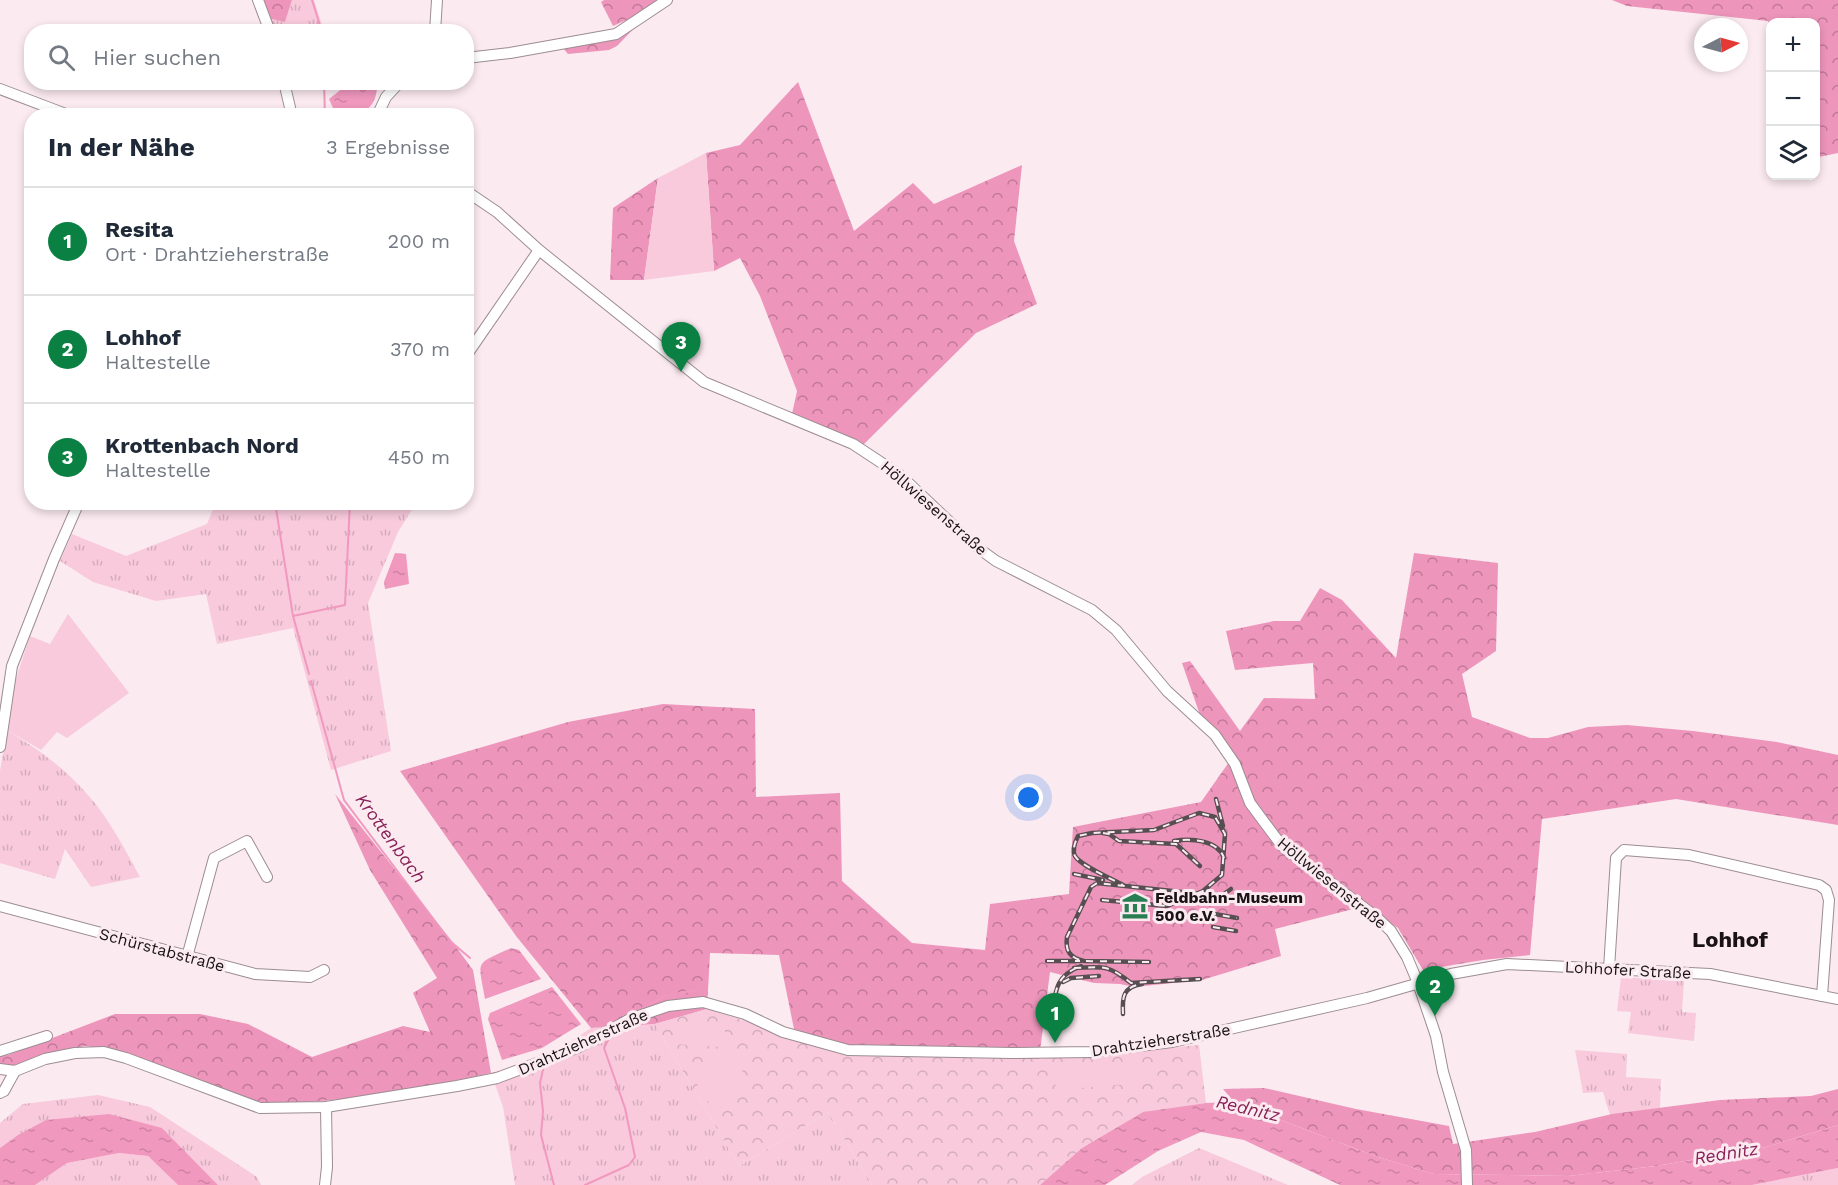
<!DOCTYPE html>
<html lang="de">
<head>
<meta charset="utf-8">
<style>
	:root { --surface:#fff; --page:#f2f2f3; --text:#1f2937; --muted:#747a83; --line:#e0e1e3; --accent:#0b8043 }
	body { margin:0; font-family:"Work Sans",sans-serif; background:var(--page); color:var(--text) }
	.controls { position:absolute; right:18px; top:18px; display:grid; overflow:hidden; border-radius:12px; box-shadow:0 3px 9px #0003 }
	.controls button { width:54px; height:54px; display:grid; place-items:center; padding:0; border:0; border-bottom:2px solid var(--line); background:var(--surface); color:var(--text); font:30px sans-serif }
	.compass { position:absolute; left:1694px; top:18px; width:54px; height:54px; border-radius:50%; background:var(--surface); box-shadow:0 3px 9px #0003; rotate:84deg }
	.you { position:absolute; left:1029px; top:798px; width:21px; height:21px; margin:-15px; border:4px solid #fff; border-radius:50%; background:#1a73e8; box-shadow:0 0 0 9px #1a73e833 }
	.badge { display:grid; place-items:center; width:39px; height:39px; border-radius:50%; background:var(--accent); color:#fff; font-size:20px; font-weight:700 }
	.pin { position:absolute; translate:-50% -50px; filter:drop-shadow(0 2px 3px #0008) }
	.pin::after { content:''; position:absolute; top:32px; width:21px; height:18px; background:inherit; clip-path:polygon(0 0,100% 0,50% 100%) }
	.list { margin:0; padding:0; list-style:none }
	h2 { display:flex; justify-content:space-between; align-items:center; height:78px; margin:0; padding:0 24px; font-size:26px }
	h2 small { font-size:20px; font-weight:400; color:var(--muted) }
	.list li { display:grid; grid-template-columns:39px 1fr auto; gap:18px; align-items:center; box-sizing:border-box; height:108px; padding:0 24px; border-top:2px solid var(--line) }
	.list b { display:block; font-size:22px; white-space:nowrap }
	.list p { margin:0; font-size:20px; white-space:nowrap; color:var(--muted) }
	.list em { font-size:20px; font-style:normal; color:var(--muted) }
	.icon { flex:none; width:33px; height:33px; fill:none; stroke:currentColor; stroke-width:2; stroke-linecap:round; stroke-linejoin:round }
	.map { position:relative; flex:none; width:1838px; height:1185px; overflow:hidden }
	.search { position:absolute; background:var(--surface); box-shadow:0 3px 9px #0003; left:24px; top:24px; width:450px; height:66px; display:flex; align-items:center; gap:15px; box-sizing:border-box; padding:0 21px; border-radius:24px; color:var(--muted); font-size:22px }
	.panel { position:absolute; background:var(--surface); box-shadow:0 3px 9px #0003; left:24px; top:108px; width:450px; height:402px; border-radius:24px }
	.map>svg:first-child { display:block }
	.grass { fill:url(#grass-tufts) }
	.forest { fill:url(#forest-crowns) }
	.park { fill:url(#park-crowns) }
	.garden { fill:#f8cadc }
	.water { fill:url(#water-ripples) }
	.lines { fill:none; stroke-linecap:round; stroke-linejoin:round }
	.stream { stroke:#f198bf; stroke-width:2 }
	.minor-casing { stroke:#9c8d92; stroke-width:12 }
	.minor { stroke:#fff; stroke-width:10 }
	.rail-casing { stroke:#574e51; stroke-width:4.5 }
	.rail { stroke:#fbeaf0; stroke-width:2; stroke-dasharray:7; stroke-linecap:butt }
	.labels { text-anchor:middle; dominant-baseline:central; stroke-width:6; stroke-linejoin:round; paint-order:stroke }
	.street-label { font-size:16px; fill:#191315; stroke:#fbeaf0 }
	.poi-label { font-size:16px; font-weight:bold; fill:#191315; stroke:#fbeaf0; text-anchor:start }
	.water-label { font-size:18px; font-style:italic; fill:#872157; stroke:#fbeaf0 }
	.district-label { font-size:22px; font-weight:bold; fill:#191315; stroke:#fbeaf0 }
</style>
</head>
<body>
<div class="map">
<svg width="1838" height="1185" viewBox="0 0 1838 1185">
	<defs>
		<pattern id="grass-tufts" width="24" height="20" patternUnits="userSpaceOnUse" patternTransform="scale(1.5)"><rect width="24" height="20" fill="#f8cadc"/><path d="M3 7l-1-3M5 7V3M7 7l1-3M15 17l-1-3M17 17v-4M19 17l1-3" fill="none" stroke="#d4adbc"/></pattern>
		<pattern id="forest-crowns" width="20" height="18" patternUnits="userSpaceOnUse" patternTransform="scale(1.5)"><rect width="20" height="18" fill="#ee95bc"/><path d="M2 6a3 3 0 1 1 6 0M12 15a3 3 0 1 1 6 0" fill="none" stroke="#c07898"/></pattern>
		<pattern id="park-crowns" width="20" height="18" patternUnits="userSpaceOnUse" patternTransform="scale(1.5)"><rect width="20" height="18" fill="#f8cadc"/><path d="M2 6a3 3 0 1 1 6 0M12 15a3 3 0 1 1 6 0" fill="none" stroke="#d4adbc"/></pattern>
		<pattern id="water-ripples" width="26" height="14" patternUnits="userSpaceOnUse" patternTransform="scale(1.5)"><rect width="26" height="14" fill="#f198bf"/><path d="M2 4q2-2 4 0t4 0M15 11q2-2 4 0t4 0" fill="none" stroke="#ce82a3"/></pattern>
	</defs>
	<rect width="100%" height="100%" fill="#fbeaf0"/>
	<!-- grass -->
	<g class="grass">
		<polygon points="292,0 314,0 324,31 272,31 267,18 285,22"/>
		<polygon points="216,502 416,503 398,532 368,603 391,751 331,770 293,628 217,644 206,594 156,601 93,582 60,561 72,534 126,556 207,524"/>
		<path d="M7,730C36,748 65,768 87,794C109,818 124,848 140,877L91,887L65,849L55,879L0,863V771Z"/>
		<polygon points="1621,977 1684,981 1682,1012 1696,1013 1694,1041 1628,1033 1631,1012 1617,1011"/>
		<polygon points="655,1024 739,1166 828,1112 872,1185 515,1185 503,1107 491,1073 551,1055 591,1028"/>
		<polygon points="1575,1050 1627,1054 1626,1077 1661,1079 1660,1108 1610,1115 1603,1092 1583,1093"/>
		<polygon points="98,1095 150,1107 257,1177 261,1185 218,1185 162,1128 18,1135 0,1148 0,1123 23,1104"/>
		<polygon points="1199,1148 1288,1185 1132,1185 1142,1177"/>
		<polygon points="119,1153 148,1156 178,1185 35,1185 67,1163"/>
		<polygon points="1838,1168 1838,1185 1752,1185"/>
	</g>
	<!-- forest -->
	<g class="forest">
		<polygon points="262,0 292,0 285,22 267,18"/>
		<polygon points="604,0 663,0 638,15 613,26 601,2"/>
		<polygon points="1612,0 1838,0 1838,153 1819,157 1816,141 1816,22 1770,22 1770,28 1768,21 1627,6"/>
		<polygon points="642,20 617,46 609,50 568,54 562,47"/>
		<polygon points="798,82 854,231 913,183 934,204 1022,165 1014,241 1037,304 976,333 863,445 792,414 797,391 760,296 740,258 714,271 706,153 740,145"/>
		<polygon points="658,178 644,280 610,280 613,208"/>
		<polygon points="1414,553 1498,563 1496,651 1462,674 1472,717 1530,738 1548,738 1588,727 1627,725 1693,731 1777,742 1838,755 1838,825 1676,799 1542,819 1530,955 1483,960 1423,970 1398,928 1365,906 1275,929 1281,956 1202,980 1134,987 1120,984 1094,983 1050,972 1039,1059 847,1052 794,1029 779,955 710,953 707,1009 655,1024 591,1028 516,936 400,771 568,722 663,704 755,709 756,797 840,793 842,881 912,943 985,950 990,904 1069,894 1073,827 1201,802 1234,755 1200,715 1182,663 1190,661 1240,731 1264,698 1315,699 1313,663 1235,670 1226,631 1274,621 1300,621 1320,588 1342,600 1396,658"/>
		<polygon points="335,794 451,940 473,970 491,1073 449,1082 365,1097 310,1102 260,1102 230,1092 121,1051 85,1046 47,1054 14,1067 0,1066 0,1056 8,1055 115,1014 200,1014 248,1024 312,1057 403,1026 430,1032 413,993 437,978 370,870"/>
		<polygon points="1264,1088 1356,1109 1449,1126 1453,1144 1535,1132 1612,1114 1720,1100 1811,1096 1838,1089 1838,1125 1766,1147 1656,1166 1568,1176 1434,1174 1375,1156 1234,1102 1223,1089"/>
	</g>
	<!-- park -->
	<polygon class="park" points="707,1009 847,1052 1039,1059 1199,1045 1206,1103 1143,1112 1082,1148 1040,1185 872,1185 828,1112 739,1166 655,1024"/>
	<!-- garden -->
	<g class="garden">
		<polygon points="706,153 714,271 644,280 658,178"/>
		<polygon points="68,614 129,693 67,738 57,732 41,750 7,730 15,682 30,636 50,644"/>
		<polygon points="674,1027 725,1030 724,1047 673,1044"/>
		<polygon points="728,1050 753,1086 715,1112 691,1075"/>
		<polygon points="1140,1063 1142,1083 1056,1090 1054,1069"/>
	</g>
	<!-- water -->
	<g class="water">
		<path d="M349,83H370L377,88C376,101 371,107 361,115H336L329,99Z"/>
		<polygon points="395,553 406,554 409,584 385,589 384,582"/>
		<path d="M511,948L519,950L541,979L485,999C478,959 474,965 511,948Z"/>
		<polygon points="552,987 581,1024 542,1048 502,1060 488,1019 490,1013"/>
		<polygon points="1234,1102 1375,1156 1434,1174 1568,1176 1656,1166 1766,1147 1838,1125 1838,1168 1752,1185 1340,1185 1244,1140 1201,1132 1158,1151 1105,1185 1040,1185 1082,1148 1143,1112 1206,1103"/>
		<polygon points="109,1114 162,1128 218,1185 178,1185 148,1156 119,1153 67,1163 35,1185 0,1185 0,1148 18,1135 46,1120"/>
	</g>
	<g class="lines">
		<!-- stream -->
		<g class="stream">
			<polyline points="312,0 322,32"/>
			<polyline points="324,82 325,116"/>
			<polyline points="275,502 293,616 309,674"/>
			<polyline points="293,616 345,605 350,502"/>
			<polyline points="311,681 344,800 450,941 470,958"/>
			<polyline points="637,1011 665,996 696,990 699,985"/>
			<polyline points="544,1065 540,1083 543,1111 541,1135 554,1185"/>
			<polyline points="585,1185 629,1165 635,1157 625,1108 604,1048 611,1034"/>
		</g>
		<!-- minor casing -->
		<g class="minor-casing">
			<g id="minor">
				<polyline points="258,0 270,32"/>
				<polyline points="435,32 437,0"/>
				<polyline points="466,58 510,53 616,34 667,0"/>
				<polyline points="284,82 292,116"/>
				<polyline points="0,89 71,116"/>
				<polyline points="377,116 386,97 400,82"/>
				<polyline points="466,191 497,212 539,250 704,382 853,444 900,475 974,545 996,561 1092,610 1116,630 1167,691 1215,735 1235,764 1250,803 1282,846 1375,916 1391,931 1407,957 1418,983 1436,1036 1443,1072 1466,1150 1467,1185"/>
				<polyline points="466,356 539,250"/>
				<polyline points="0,747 12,666 54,559 79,502"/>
				<polyline points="0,906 255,974 310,977 324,970"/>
				<polyline points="187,957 214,858 247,841 267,877"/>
				<polyline points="1609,969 1616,858 1624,850 1689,855 1819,885 1826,890 1829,900 1822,996"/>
				<polyline points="0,1051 47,1036"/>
				<polyline points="0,1069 15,1071 45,1059 75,1053 104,1052 126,1058 260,1108 326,1107 457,1086 497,1078 577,1048 630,1019 668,1006 703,1002 745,1014 783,1032 848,1050 1012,1053 1091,1052 1172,1042 1367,998 1451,974 1507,964 1710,974 1838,999"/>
				<polyline points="0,1093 4,1091 15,1071"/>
				<polyline points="325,1185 327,1167 326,1107"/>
			</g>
		</g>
		<!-- minor -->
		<use href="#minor" class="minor"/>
		<!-- rail casing -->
		<g class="rail-casing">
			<g id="rail">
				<polyline points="1216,799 1223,826"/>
				<polyline points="1103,833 1109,834 1119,841 1176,844 1200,866"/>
				<path d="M1179,841H1174C1191,838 1218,840 1224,858"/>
				<polyline points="1074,874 1103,880"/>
				<path d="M1102,900L1167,906L1203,891L1222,875L1225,834L1215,817L1199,813L1154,830L1092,833L1078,836C1075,842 1072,850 1075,856C1081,866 1112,879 1123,885"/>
				<polyline points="1210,904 1231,889"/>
				<polyline points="1209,913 1237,918"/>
				<polyline points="1213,927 1236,931"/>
				<polyline points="1047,961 1080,961"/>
				<path d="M1149,962L1084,961C1070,958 1065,951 1067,937L1091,887L1097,883L1191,893"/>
				<path d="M1074,968C1104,967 1107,964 1131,983L1200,979"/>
				<polyline points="1063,982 1071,978 1099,976"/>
				<path d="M1123,1014C1122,997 1123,987 1142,984"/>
				<polyline points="1063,1019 1066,1001"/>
				<path d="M1051,1022C1056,995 1052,977 1081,966"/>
			</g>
		</g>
		<!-- rail -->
		<use href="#rail" class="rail"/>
	</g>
	<!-- icons -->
	<defs>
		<g id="museum-bare" transform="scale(2.07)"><path d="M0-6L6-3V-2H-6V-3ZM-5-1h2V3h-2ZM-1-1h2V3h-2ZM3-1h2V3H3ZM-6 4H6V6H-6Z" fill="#277e52" stroke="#fbeaf0" stroke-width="2.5" paint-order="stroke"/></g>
	</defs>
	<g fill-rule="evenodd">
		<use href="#museum-bare" x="1135" y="906"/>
	</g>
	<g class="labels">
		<!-- street labels -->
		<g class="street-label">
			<text transform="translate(934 508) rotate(41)">Höllwiesenstraße</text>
			<text transform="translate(1332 883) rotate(39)">Höllwiesenstraße</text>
			<text transform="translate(162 950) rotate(15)">Schürstabstraße</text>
			<text transform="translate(1628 970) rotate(3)">Lohhofer Straße</text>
			<text transform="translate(1161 1040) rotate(-9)">Drahtzieherstraße</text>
			<text transform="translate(583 1042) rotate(-24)">Drahtzieherstraße</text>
		</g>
		<!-- poi labels -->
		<g class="poi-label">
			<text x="1155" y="897">Feldbahn-Museum<tspan x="1155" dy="18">500 e.V.</tspan></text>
		</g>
		<!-- water labels -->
		<g class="water-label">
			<text transform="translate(391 838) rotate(54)">Krottenbach</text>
			<text transform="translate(1248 1108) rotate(13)">Rednitz</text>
			<text transform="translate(1726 1153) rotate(-9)">Rednitz</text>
		</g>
		<!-- district labels -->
		<g class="district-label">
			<text x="1730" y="939">Lohhof</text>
		</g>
	</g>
</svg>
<div class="controls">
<button>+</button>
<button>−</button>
<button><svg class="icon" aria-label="layers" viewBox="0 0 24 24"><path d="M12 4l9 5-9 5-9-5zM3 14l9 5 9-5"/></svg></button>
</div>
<svg class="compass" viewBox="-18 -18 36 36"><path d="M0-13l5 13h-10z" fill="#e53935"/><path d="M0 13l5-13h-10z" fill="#747a83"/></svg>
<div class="you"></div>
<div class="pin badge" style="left:1055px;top:1043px">1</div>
<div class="pin badge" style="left:1435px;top:1016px">2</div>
<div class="pin badge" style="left:681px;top:372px">3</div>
<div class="search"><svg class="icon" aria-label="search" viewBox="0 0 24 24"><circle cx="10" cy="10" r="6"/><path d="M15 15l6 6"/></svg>Hier suchen</div>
<section class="panel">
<h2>In der Nähe<small>3 Ergebnisse</small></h2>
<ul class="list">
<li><span class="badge">1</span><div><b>Resita</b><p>Ort · Drahtzieherstraße</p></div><em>200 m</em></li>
<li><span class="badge">2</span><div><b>Lohhof</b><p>Haltestelle</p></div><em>370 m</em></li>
<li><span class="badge">3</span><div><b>Krottenbach Nord</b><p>Haltestelle</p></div><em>450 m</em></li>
</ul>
</section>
</div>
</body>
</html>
